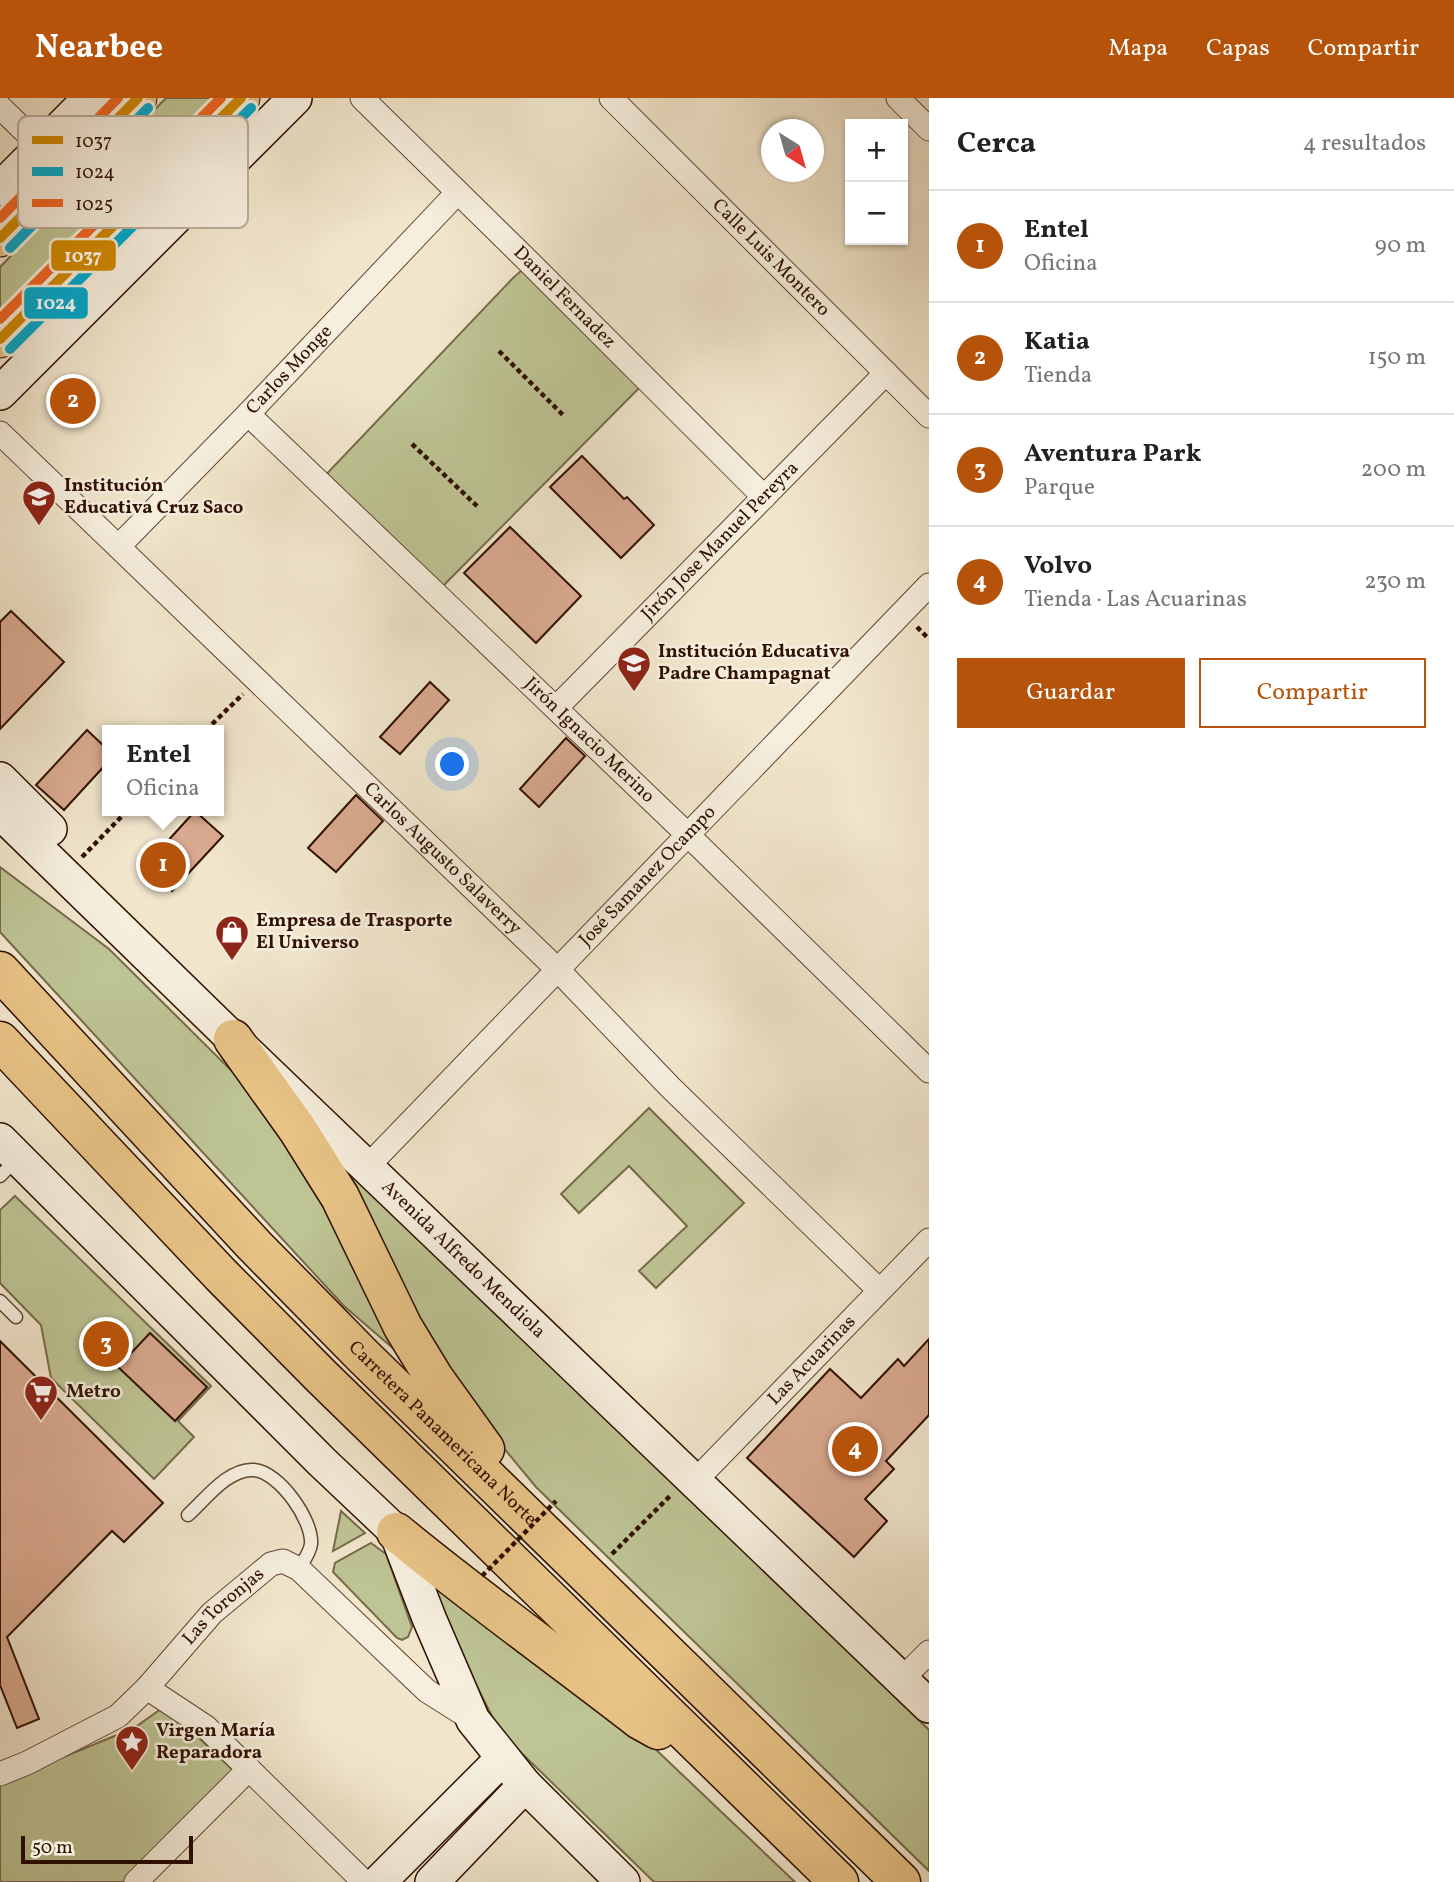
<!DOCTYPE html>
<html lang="es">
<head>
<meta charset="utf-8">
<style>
	:root { --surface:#fff; --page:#f2f2f2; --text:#222; --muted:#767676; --line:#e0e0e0; --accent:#b45309 }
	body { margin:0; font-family:Vollkorn,serif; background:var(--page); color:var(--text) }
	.controls { position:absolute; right:21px; top:21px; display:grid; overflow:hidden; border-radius:0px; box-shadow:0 2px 5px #0004 }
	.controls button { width:63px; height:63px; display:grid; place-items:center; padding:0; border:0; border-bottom:2px solid var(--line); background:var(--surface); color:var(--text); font:35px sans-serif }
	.compass { position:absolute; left:761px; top:21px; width:63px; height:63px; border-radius:50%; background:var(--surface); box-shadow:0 2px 5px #0004; rotate:143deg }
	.scale { position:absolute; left:21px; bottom:18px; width:172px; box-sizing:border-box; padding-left:7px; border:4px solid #301001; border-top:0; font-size:19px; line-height:24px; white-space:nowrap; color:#301001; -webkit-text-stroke:5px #f6efde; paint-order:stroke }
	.you { position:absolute; left:453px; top:667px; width:24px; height:24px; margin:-18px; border:5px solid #fff; border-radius:50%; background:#1a73e8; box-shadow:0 0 0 10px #1a73e833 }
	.badge { display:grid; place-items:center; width:46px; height:46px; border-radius:50%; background:var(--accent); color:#fff; font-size:23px; font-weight:700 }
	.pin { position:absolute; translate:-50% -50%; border:4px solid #fff; box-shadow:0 2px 7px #0006 }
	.popup { position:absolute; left:102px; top:627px; width:122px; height:91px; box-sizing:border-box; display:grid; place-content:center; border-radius:0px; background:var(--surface); filter:drop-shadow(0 2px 5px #0005); font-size:23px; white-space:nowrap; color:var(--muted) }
	.popup b { font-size:26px; color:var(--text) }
	.popup::after { content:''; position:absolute; left:50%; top:100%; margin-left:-14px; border:14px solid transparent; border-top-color:var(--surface) }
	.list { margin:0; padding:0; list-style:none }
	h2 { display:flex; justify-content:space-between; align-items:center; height:91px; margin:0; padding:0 28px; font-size:30px }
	h2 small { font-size:23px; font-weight:400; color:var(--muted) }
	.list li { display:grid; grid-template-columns:46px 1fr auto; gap:21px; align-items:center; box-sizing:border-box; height:112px; padding:0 28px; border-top:2px solid var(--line) }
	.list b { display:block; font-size:26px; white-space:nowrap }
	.list p { margin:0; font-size:23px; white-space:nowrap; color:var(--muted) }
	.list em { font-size:23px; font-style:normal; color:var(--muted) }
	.actions { display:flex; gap:14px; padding:21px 28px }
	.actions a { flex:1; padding:16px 0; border:2px solid var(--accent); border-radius:0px; text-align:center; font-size:24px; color:var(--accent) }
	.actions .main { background:var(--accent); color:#fff }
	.map { position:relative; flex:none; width:929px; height:1784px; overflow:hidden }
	header { display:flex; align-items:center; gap:42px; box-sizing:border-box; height:98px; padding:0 35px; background:var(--accent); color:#fff }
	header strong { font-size:33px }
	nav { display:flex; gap:38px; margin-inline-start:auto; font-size:24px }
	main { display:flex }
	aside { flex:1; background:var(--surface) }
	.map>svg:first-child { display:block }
	.green { fill:#bec494; stroke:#776a4a; stroke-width:2 }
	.building { fill:#daaa90; stroke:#301001; stroke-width:2 }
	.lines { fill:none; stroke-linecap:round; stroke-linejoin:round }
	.lane-casing { stroke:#604634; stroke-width:15 }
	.street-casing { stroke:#604634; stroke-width:25 }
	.secondary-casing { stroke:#301001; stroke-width:36 }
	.primary-casing { stroke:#301001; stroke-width:39 }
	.highway-casing { stroke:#301001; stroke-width:41 }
	.path { stroke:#301001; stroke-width:4.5; stroke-dasharray:5 3.5; stroke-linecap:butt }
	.lane { stroke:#f6efde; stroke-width:12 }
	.street { stroke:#f6efde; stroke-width:23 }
	.secondary { stroke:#f6efde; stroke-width:33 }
	.primary { stroke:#e8c386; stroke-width:37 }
	.highway { stroke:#e8c386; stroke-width:38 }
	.path-bridge { stroke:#301001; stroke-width:4.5; stroke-dasharray:5 3.5; stroke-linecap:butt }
	.bus-1-casing { stroke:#f6efde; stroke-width:16 }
	.bus-2-casing { stroke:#f6efde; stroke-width:16 }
	.bus-3-casing { stroke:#f6efde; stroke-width:16 }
	.bus-1 { stroke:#cf8800; stroke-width:10 }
	.bus-2 { stroke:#00a9ce; stroke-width:10 }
	.bus-3 { stroke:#f26522; stroke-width:10 }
	.labels { text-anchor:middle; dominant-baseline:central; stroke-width:5; stroke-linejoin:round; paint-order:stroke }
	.street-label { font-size:19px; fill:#301001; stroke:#f6efde }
	.poi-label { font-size:19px; font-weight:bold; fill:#301001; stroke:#f6efde; text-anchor:start }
	.key { fill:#f6efde; stroke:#bbac9c; stroke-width:2 }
	.key-label { font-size:19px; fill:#301001 }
	.line-badge { stroke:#f6efde; stroke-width:2.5 }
	.badge-label { font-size:19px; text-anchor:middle; font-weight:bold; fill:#fff }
</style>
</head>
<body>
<header>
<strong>Nearbee</strong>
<nav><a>Mapa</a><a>Capas</a><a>Compartir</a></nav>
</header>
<main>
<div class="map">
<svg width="929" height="1784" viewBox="0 0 929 1784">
	<rect width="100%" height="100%" fill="#f1e6cc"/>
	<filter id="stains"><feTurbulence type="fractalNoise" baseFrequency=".00286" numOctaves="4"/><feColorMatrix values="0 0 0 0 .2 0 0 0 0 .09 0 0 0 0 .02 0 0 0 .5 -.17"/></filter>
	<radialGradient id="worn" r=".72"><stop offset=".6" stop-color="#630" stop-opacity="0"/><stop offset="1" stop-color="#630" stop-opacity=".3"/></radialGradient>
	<!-- green -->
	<g class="green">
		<polygon points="166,0 219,0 0,221 0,169"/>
		<polygon points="530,165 647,282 436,495 319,384 513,180"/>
		<polygon points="0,769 109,851 280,1021 395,1252 344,1208 0,834"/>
		<polygon points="649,1010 744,1105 656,1190 639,1173 687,1128 629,1068 579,1115 561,1096"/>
		<polygon points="292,1014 929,1632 929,1773 536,1389 448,1283"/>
		<polygon points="15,1098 211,1288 178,1323 194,1339 154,1381 51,1280 41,1227 0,1185 0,1112"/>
		<polygon points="341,1413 365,1435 333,1453"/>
		<polygon points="371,1445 386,1456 412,1529 408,1539 402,1542 397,1540 333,1474 335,1465"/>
		<polygon points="430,1485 649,1645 795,1784 654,1784 500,1634 462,1559"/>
		<polygon points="165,1608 235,1674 125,1784 0,1784 0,1685 134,1630"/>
	</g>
	<!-- building -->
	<g class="building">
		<polygon points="582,358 624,401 627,399 654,427 621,460 550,389"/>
		<polygon points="510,429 581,498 536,545 464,475"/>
		<polygon points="11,513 64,564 0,631 0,524"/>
		<polygon points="430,584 449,602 400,656 380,639"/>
		<polygon points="87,632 107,651 107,665 64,712 36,687"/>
		<polygon points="566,640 585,658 539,709 520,691"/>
		<polygon points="356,697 383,723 336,774 308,750"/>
		<polygon points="195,713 223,738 172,793 145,768"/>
		<polygon points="150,1235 207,1289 175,1323 118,1269"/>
		<polygon points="929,1241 929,1317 886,1363 894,1371 865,1401 887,1423 854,1459 747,1360 830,1271 861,1300 898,1261 904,1268"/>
		<polygon points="0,1243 163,1405 124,1444 112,1433 7,1539 39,1621 17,1630 0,1587"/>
	</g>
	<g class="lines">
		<!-- lane casing -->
		<g class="lane-casing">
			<g id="lane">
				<polyline points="0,1078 17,1061"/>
				<polyline points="0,1203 16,1219"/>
				<path d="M188,1417C205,1402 228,1370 254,1372C279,1374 313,1422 311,1446C310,1455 303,1463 299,1471"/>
			</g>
		</g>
		<!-- street casing -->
		<g class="street-casing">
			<g id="street">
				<path id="s1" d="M362,0L530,165L764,399"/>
				<path id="s2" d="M611,0L929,318"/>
				<polyline points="898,0 929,31"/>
				<polyline points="0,9 41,49"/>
				<path id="s3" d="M248,316L688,737L929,973"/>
				<path id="s4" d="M0,335L558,872L670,989L879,1192"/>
				<path id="s5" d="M119,448L248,316L457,95"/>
				<path id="s6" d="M556,610L886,275"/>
				<path id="s7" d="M367,1069L929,487"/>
				<path id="s8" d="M695,1383L929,1142"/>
				<polyline points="902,1581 929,1554"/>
				<polyline points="147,1590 206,1629 364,1784"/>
				<path id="s9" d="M0,1676L27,1665L118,1618L147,1590L212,1515L271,1466L283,1463L299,1471L427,1593L473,1622"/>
				<polyline points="136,1784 249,1671"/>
			</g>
		</g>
		<!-- secondary casing -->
		<g class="secondary-casing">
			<g id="secondary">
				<polyline points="0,91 90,0"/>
				<polyline points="0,295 295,0"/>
				<polyline points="0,681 50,731"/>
				<path id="s10" d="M0,714L233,941L929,1608"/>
				<polyline points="0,1042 322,1364 396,1434 429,1520 473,1622 525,1687 623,1784"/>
				<polyline points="379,1784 502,1661"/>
				<polyline points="432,1784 525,1687"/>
			</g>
		</g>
		<!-- primary casing -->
		<g class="primary-casing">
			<g id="primary">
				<polyline points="0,140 138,0"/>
				<polyline points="0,241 241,0"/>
			</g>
		</g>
		<!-- highway casing -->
		<g class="highway-casing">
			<g id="highway">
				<path id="s11" d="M0,873L254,1147L362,1257L901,1784"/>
				<polyline points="233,941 298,1032 340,1099 403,1229 434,1280 485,1351"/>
				<polyline points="0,943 221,1177 321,1278 839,1784"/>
				<path d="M396,1434C476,1500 559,1559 640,1622L658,1632"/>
			</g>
		</g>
		<!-- path -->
		<g class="path">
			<polyline points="499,253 564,318"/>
			<polyline points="412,346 478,409"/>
			<polyline points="917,529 929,541"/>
			<polyline points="206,632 243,596"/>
			<polyline points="82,759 127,713"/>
			<polyline points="612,1456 671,1397"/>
		</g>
		<!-- lane -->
		<use href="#lane" class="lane"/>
		<!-- street -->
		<use href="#street" class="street"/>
		<!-- secondary -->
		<use href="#secondary" class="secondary"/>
		<!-- primary -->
		<use href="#primary" class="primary"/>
		<!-- highway -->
		<use href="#highway" class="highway"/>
		<!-- path-bridge -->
		<polyline class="path-bridge" points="482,1478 556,1403"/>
		<!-- bus-1 casing -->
		<g class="bus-1-casing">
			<g id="bus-1">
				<polyline points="0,140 138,0"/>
				<polyline points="0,241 241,0"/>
			</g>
		</g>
		<!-- bus-2 casing -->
		<g class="bus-2-casing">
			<g id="bus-2">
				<polyline points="10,150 148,10"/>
				<polyline points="10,251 251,10"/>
			</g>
		</g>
		<!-- bus-3 casing -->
		<g class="bus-3-casing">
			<g id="bus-3">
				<polyline points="0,120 118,0"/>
				<polyline points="0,221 221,0"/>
			</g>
		</g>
		<!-- bus-1 -->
		<use href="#bus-1" class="bus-1"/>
		<!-- bus-2 -->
		<use href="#bus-2" class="bus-2"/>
		<!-- bus-3 -->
		<use href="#bus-3" class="bus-3"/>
	</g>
	<!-- icons -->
	<defs>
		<g id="school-pin" transform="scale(1.75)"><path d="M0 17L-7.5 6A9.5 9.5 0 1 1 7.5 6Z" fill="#8f2418" stroke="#f6efde"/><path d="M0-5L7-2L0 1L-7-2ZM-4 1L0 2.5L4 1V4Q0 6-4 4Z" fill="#fff"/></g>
		<g id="shop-pin" transform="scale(1.75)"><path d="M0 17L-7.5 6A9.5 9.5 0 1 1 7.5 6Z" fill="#8f2418" stroke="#f6efde"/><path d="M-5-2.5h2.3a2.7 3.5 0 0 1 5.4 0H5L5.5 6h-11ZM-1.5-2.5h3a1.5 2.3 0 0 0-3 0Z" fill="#fff"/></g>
		<g id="supermarket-pin" transform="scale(1.75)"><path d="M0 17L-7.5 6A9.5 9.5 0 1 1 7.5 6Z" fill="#8f2418" stroke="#f6efde"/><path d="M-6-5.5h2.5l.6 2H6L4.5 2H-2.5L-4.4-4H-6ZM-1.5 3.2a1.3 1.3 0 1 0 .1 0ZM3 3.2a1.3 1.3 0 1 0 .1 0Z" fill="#fff"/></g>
		<g id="sight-pin" transform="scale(1.75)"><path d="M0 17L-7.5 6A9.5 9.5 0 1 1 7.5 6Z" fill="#8f2418" stroke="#f6efde"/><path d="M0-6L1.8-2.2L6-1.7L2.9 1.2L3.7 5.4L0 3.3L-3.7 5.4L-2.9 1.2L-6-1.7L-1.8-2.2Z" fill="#fff"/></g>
	</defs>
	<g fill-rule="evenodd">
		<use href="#school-pin" x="39" y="399"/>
		<use href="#school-pin" x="634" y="565"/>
		<use href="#shop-pin" x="232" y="834"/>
		<use href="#supermarket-pin" x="41" y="1294"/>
		<use href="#sight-pin" x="132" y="1644"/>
	</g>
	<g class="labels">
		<!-- street labels -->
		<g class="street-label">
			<text stroke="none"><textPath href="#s2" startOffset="226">Calle Luis Montero</textPath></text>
			<text stroke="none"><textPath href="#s1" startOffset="284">Daniel Fernadez</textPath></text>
			<text stroke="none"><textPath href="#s5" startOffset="245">Carlos Monge</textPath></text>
			<text stroke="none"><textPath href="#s6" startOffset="234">Jirón Jose Manuel Pereyra</textPath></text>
			<text stroke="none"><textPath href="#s3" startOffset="472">Jirón Ignacio Merino</textPath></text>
			<text stroke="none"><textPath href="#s4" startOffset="614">Carlos Augusto Salaverry</textPath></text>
			<text stroke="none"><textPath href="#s7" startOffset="404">José Samanez Ocampo</textPath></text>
			<text stroke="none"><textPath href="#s10" startOffset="644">Avenida Alfredo Mendiola</textPath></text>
			<text stroke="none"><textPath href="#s8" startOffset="168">Las Acuarinas</textPath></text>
			<text stroke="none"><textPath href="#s11" startOffset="640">Carretera Panamericana Norte</textPath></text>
			<text stroke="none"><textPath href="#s9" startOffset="284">Las Toronjas</textPath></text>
		</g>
		<!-- poi labels -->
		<g class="poi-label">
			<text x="64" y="388">Institución<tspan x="64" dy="22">Educativa Cruz Saco</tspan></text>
			<text x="658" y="554">Institución Educativa<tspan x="658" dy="22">Padre Champagnat</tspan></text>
			<text x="256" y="823">Empresa de Trasporte<tspan x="256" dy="22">El Universo</tspan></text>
			<text x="66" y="1294">Metro</text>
			<text x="156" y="1633">Virgen María<tspan x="156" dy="22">Reparadora</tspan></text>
		</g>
	</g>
	<!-- legend -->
	<rect x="18" y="18" width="230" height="112" rx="10" class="key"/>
	<rect x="32" y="38" width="31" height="8" fill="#cf8800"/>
	<rect x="32" y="69" width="31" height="9" fill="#00a9ce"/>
	<rect x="32" y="101" width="31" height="8" fill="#f26522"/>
	<g class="key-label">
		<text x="75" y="49">1037</text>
		<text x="75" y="80">1024</text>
		<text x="75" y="112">1025</text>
	</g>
	<g class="line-badge">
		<rect x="50" y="141" width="67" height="33" rx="7" fill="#cf8800"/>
		<rect x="23" y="188" width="66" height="34" rx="7" fill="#00a9ce"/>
	</g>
	<g class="badge-label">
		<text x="83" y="164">1037</text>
		<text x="56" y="211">1024</text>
	</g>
	<rect width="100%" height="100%" filter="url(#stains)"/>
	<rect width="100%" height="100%" fill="url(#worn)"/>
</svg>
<div class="controls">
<button>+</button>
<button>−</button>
</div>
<svg class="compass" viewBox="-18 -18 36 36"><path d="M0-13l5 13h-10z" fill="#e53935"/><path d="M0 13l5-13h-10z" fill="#767676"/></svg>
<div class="scale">50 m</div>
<div class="you"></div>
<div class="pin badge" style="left:163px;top:767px">1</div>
<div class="popup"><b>Entel</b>Oficina</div>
<div class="pin badge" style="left:73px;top:303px">2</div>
<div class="pin badge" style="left:106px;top:1246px">3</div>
<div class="pin badge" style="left:855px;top:1351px">4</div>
</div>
<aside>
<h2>Cerca<small>4 resultados</small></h2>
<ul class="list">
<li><span class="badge">1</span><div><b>Entel</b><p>Oficina</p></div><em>90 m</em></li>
<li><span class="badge">2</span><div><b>Katia</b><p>Tienda</p></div><em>150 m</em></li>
<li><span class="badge">3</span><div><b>Aventura Park</b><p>Parque</p></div><em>200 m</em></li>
<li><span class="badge">4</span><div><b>Volvo</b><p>Tienda · Las Acuarinas</p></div><em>230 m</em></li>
</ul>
<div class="actions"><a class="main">Guardar</a><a>Compartir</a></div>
</aside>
</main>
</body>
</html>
